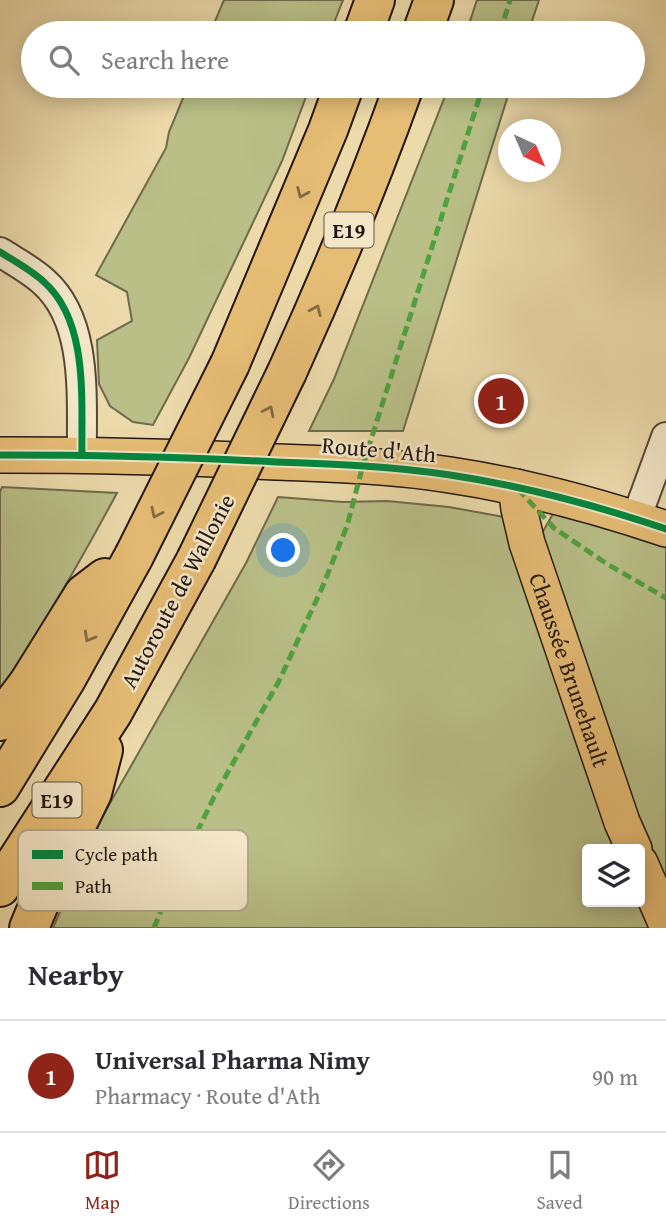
<!DOCTYPE html>
<html lang="en">
<head>
<meta charset="utf-8">
<style>
	:root { --surface:#fff; --page:#f7f7f7; --text:#2b2b33; --muted:#7c7c81; --line:#e1e1e2; --accent:#8f2418 }
	body { margin:0; font-family:"Gentium Book Plus",serif; background:var(--page); color:var(--text) }
	.controls { position:absolute; right:21px; bottom:21px; display:grid; overflow:hidden; border-radius:7px; box-shadow:0 4px 18px #0003 }
	.controls button { width:63px; height:63px; display:grid; place-items:center; padding:0; border:0; border-bottom:2px solid var(--line); background:var(--surface); color:var(--text); font:35px sans-serif }
	.compass { position:absolute; left:498px; top:119px; width:63px; height:63px; border-radius:50%; background:var(--surface); box-shadow:0 4px 18px #0003; rotate:136deg }
	.you { position:absolute; left:284px; top:551px; width:24px; height:24px; margin:-18px; border:5px solid #fff; border-radius:50%; background:#1a73e8; box-shadow:0 0 0 10px #1a73e833 }
	.badge { display:grid; place-items:center; width:46px; height:46px; border-radius:50%; background:var(--accent); color:#fff; font-size:23px; font-weight:700 }
	.pin { position:absolute; translate:-50% -50%; border:4px solid #fff; box-shadow:0 2px 7px #0006 }
	.list { margin:0; padding:0; list-style:none }
	h2 { display:flex; justify-content:space-between; align-items:center; height:91px; margin:0; padding:0 28px; font-size:30px }
	h2 small { font-size:23px; font-weight:400; color:var(--muted) }
	.list li { display:grid; grid-template-columns:46px 1fr auto; gap:21px; align-items:center; box-sizing:border-box; height:112px; padding:0 28px; border-top:2px solid var(--line) }
	.list b { display:block; font-size:26px; white-space:nowrap }
	.list p { margin:0; font-size:23px; white-space:nowrap; color:var(--muted) }
	.list em { font-size:23px; font-style:normal; color:var(--muted) }
	.icon { flex:none; width:38px; height:38px; fill:none; stroke:currentColor; stroke-width:2; stroke-linecap:round; stroke-linejoin:round }
	.map { position:relative; flex:none; width:666px; height:928px; overflow:hidden }
	.search { position:absolute; background:var(--surface); box-shadow:0 4px 18px #0003; left:21px; right:21px; top:21px; height:77px; display:flex; align-items:center; gap:18px; box-sizing:border-box; padding:0 24px; border-radius:38px; color:var(--muted); font-size:26px }
	.sheet { height:203px; background:var(--surface) }
	nav { display:flex; justify-content:space-around; align-items:center; box-sizing:border-box; height:98px; border-top:2px solid var(--line); background:var(--surface); font-size:19px; color:var(--muted) }
	nav a { display:grid; justify-items:center; gap:4px }
	nav .on { color:var(--accent) }
	.map>svg:first-child { display:block }
	.green { fill:#b9bf87; stroke:#6e6b4c; stroke-width:2; fill-rule:evenodd }
	.lines { fill:none; stroke-linecap:round; stroke-linejoin:round }
	.minor-casing { stroke:#554837; stroke-width:32 }
	.major-casing { stroke:#231711; stroke-width:38 }
	.highway-casing { stroke:#231711; stroke-width:42 }
	.minor { stroke:#f3e7c8; stroke-width:28 }
	.major { stroke:#e6bd75; stroke-width:35 }
	.highway { stroke:#e6bd75; stroke-width:38 }
	.highway-bridge-casing { stroke:#231711; stroke-width:42; stroke-linecap:butt }
	.highway-bridge { stroke:#e6bd75; stroke-width:38 }
	.quiet { stroke:#50a13f; stroke-width:5; stroke-dasharray:10 5; stroke-linecap:butt }
	.cycleway-casing { stroke:#f3e7c8; stroke-width:11 }
	.cycleway { stroke:#00873e; stroke-width:7 }
	.oneway { stroke:#846a43 }
	.labels { text-anchor:middle; dominant-baseline:central; stroke-width:5; stroke-linejoin:round; paint-order:stroke }
	.shield { fill:#f3e7c8; stroke:#615548; stroke-width:2 }
	.shield-label { font-size:21px; font-weight:bold; fill:#231711 }
	.street-label { font-size:23px; fill:#231711; stroke:#f3e7c8 }
	.key { fill:#f3e7c8; stroke:#b5a991; stroke-width:2 }
	.key-label { font-size:19px; fill:#231711 }
</style>
</head>
<body>
<div class="map">
<svg width="666" height="928" viewBox="0 0 666 928">
	<rect width="100%" height="100%" fill="#ecdaaa"/>
	<filter id="stains"><feTurbulence type="fractalNoise" baseFrequency=".00286" numOctaves="4"/><feColorMatrix values="0 0 0 0 .2 0 0 0 0 .09 0 0 0 0 .02 0 0 0 .5 -.17"/></filter>
	<radialGradient id="worn" r=".72"><stop offset=".6" stop-color="#630" stop-opacity="0"/><stop offset="1" stop-color="#630" stop-opacity=".3"/></radialGradient>
	<!-- green -->
	<g class="green">
		<polygon points="224,0 343,0 330,33 210,33"/>
		<polygon points="477,0 539,0 528,33 466,33"/>
		<polygon points="188,86 310,86 282,161 189,358 153,425 133,422 110,406 99,384 97,340 132,321 127,292 96,275 166,148 169,132"/>
		<polygon points="449,86 511,86 403,431 309,431 334,379"/>
		<path d="M2,487L117,493C81,560 43,627 0,690V492Z"/>
		<path d="M278,497L343,502L387,501L449,507L504,517L537,542L554,512L666,546V928H53L97,826L246,563ZM587,849H640V902H587Z"/>
	</g>
	<g class="lines">
		<!-- minor casing -->
		<g class="minor-casing">
			<g id="minor">
				<path d="M0,252C14,261 31,270 44,282C89,322 81,400 82,455"/>
				<polyline points="636,519 666,437"/>
			</g>
		</g>
		<!-- major casing -->
		<g class="major-casing">
			<g id="major">
				<path d="M0,455C92,455 184,457 276,462C334,464 393,466 450,475C524,486 595,505 666,529"/>
				<path id="s1" d="M516,487L519,509L527,543L622,822L634,849"/>
				<polyline points="640,863 666,923"/>
			</g>
		</g>
		<!-- highway casing -->
		<g class="highway-casing">
			<g id="highway">
				<polyline points="363,33 375,0"/>
				<polyline points="422,33 434,0"/>
				<polyline points="230,364 328,130 344,86"/>
				<path d="M287,372C330,278 369,183 404,86"/>
				<polyline points="0,721 28,684 84,594 105,578"/>
				<polyline points="0,787 66,679 134,556"/>
				<polyline points="0,887 113,712 196,560"/>
				<polyline points="29,928 46,887 92,793 103,750"/>
			</g>
		</g>
		<!-- minor -->
		<use href="#minor" class="minor"/>
		<!-- major -->
		<use href="#major" class="major"/>
		<!-- highway -->
		<use href="#highway" class="highway"/>
		<!-- highway-bridge casing -->
		<g class="highway-bridge-casing">
			<g id="highway-bridge">
				<polyline points="134,556 230,364"/>
				<polyline points="196,560 287,372"/>
			</g>
		</g>
		<!-- highway-bridge -->
		<use href="#highway-bridge" class="highway-bridge"/>
		<!-- quiet -->
		<g class="quiet">
			<polyline points="500,33 510,0"/>
			<polyline points="518,489 554,528 607,564 666,598"/>
			<polyline points="154,928 171,886 214,797 279,681 322,588 347,526 363,465 483,86"/>
		</g>
		<!-- cycleway casing -->
		<g class="cycleway-casing">
			<g id="cycleway">
				<path d="M0,252C14,261 31,270 44,282C89,322 81,400 82,455"/>
				<path d="M0,455C92,455 184,457 276,462C334,464 393,466 450,475C524,486 595,505 666,529"/>
			</g>
		</g>
		<!-- cycleway -->
		<use href="#cycleway" class="cycleway"/>
	</g>
	<!-- one-way arrows -->
	<defs><path id="oneway-chevron" d="M-2-3.5L2.5 0L-2 3.5" fill="none" stroke-width="1.6" stroke-linecap="round" stroke-linejoin="round" transform="scale(1.75)"/></defs>
	<g class="oneway">
		<use href="#oneway-chevron" transform="translate(302 193) rotate(113)"/>
		<use href="#oneway-chevron" transform="translate(316 310) rotate(-66)"/>
		<use href="#oneway-chevron" transform="translate(269 411) rotate(-64)"/>
		<use href="#oneway-chevron" transform="translate(156 513) rotate(116)"/>
		<use href="#oneway-chevron" transform="translate(89 637) rotate(119)"/>
	</g>
	<g class="labels">
		<!-- shield labels -->
		<g class="shield">
			<rect x="324.5" y="212.5" width="49" height="35" rx="5"/>
			<rect x="32.5" y="782.5" width="49" height="35" rx="5"/>
		</g>
		<g class="shield-label">
			<text x="349" y="230">E19</text>
			<text x="57" y="800">E19</text>
		</g>
		<!-- street labels -->
		<g class="street-label">
			<text transform="translate(379 449) rotate(5)">Route d'Ath</text>
			<text transform="translate(177 591) rotate(-62)">Autoroute de Wallonie</text>
			<text stroke="none"><textPath href="#s1" startOffset="191">Chaussée Brunehault</textPath></text>
		</g>
	</g>
	<!-- legend -->
	<rect x="18" y="830" width="230" height="81" rx="10" class="key"/>
	<rect x="32" y="850" width="31" height="9" fill="#00873e"/>
	<rect x="32" y="882" width="31" height="8" fill="#50a13f"/>
	<g class="key-label">
		<text x="75" y="861">Cycle path</text>
		<text x="75" y="893">Path</text>
	</g>
	<rect width="100%" height="100%" filter="url(#stains)"/>
	<rect width="100%" height="100%" fill="url(#worn)"/>
</svg>
<div class="controls">
<button><svg class="icon" aria-label="layers" viewBox="0 0 24 24"><path d="M12 4l9 5-9 5-9-5zM3 14l9 5 9-5"/></svg></button>
</div>
<svg class="compass" viewBox="-18 -18 36 36"><path d="M0-13l5 13h-10z" fill="#e53935"/><path d="M0 13l5-13h-10z" fill="#7c7c81"/></svg>
<div class="you"></div>
<div class="pin badge" style="left:501px;top:401px">1</div>
<div class="search"><svg class="icon" aria-label="search" viewBox="0 0 24 24"><circle cx="10" cy="10" r="6"/><path d="M15 15l6 6"/></svg>Search here</div>
</div>
<section class="sheet">
<h2>Nearby<small></small></h2>
<ul class="list">
<li><span class="badge">1</span><div><b>Universal Pharma Nimy</b><p>Pharmacy · Route d'Ath</p></div><em>90 m</em></li>
</ul>
</section>
<nav>
<a class="on"><svg class="icon" aria-label="map" viewBox="0 0 24 24"><path d="M3 6l6-2 6 2 6-2v14l-6 2-6-2-6 2zM9 4v14M15 6v14"/></svg>Map</a>
<a><svg class="icon" aria-label="directions" viewBox="0 0 24 24"><path d="M12 3l9 9-9 9-9-9zM9 14v-3h6M13 9l2 2-2 2"/></svg>Directions</a>
<a><svg class="icon" aria-label="saved" viewBox="0 0 24 24"><path d="M7 4h10v16l-5-4-5 4z"/></svg>Saved</a>
</nav>
</body>
</html>
